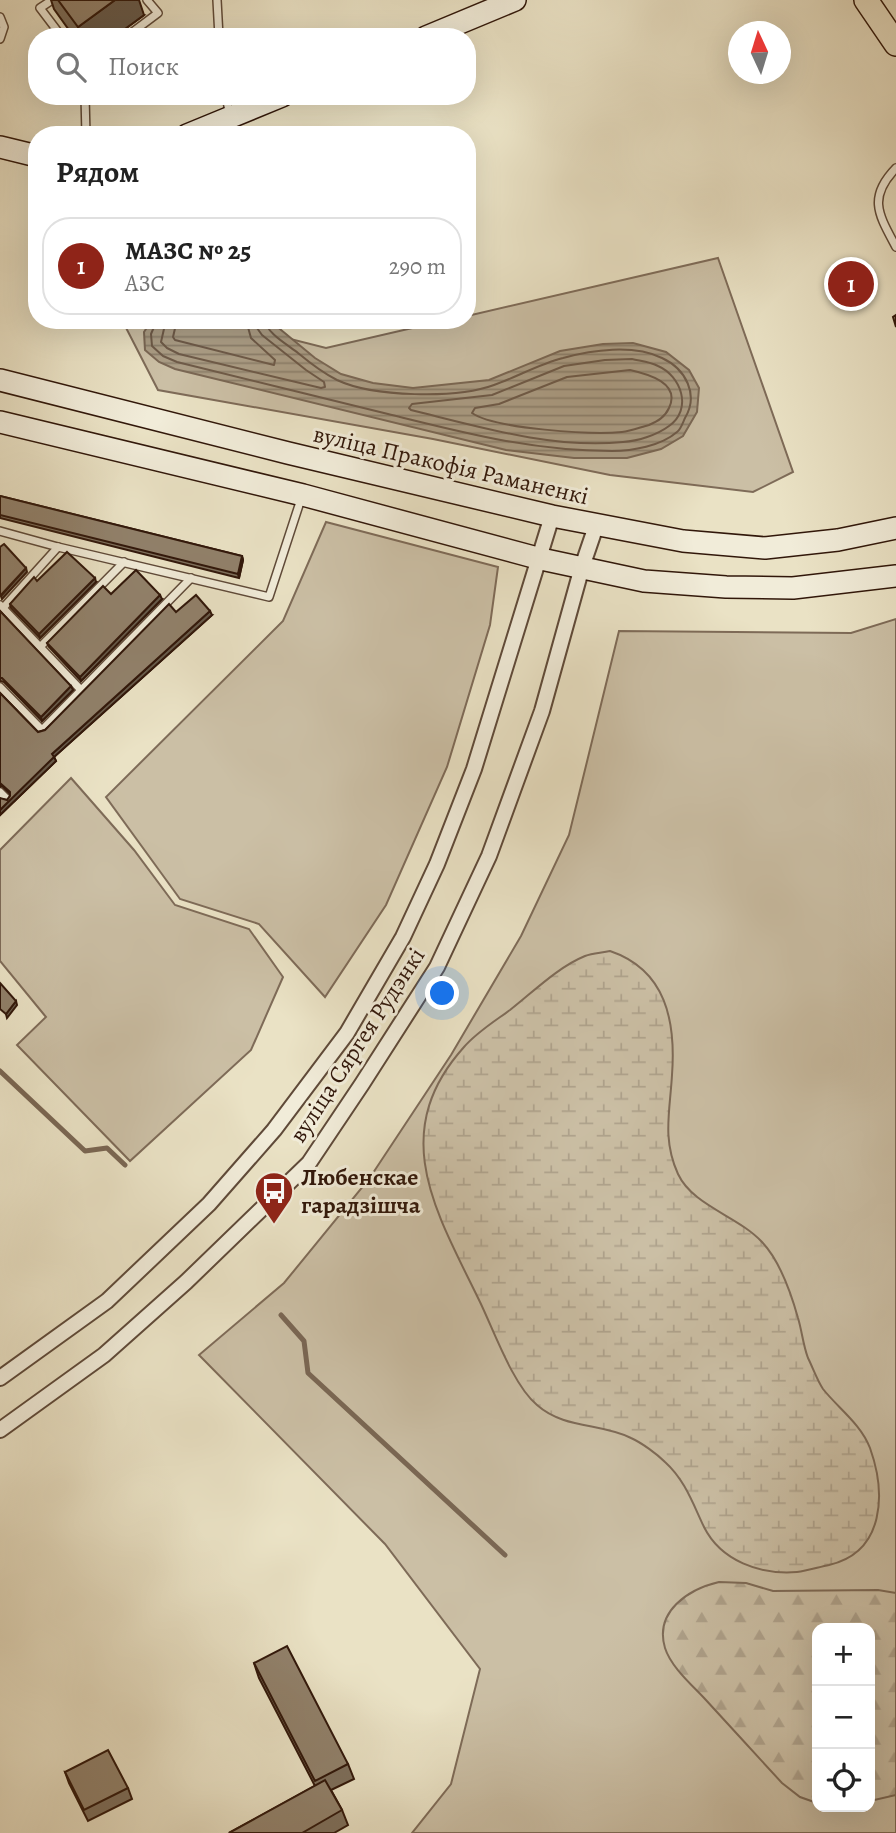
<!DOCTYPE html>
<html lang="ru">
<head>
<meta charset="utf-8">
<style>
	:root { --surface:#fff; --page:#f2f2f2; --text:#222; --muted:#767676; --line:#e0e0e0; --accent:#8f2418 }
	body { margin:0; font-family:Alegreya,serif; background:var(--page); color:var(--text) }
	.controls { position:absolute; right:21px; bottom:21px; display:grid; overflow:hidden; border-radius:14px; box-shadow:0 7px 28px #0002 }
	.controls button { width:63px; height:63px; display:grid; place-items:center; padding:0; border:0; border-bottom:2px solid var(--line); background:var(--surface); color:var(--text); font:35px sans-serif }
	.compass { position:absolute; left:728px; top:21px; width:63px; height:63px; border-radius:50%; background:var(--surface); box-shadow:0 7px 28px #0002; rotate:356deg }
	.you { position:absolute; left:443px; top:994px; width:24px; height:24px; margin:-18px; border:5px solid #fff; border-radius:50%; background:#1a73e8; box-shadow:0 0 0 10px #1a73e833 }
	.badge { display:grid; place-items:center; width:46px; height:46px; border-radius:50%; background:var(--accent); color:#fff; font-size:23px; font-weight:700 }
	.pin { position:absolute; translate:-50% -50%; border:4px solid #fff; box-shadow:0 2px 7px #0006 }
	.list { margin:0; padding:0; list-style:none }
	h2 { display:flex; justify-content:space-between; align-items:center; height:91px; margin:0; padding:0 28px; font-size:30px }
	h2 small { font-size:23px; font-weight:400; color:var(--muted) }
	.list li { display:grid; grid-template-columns:46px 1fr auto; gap:21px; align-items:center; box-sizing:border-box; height:98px; margin:0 14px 14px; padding:0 14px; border:2px solid var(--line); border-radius:28px }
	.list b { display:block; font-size:26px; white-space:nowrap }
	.list p { margin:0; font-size:23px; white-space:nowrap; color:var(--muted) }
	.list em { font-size:23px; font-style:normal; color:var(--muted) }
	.icon { flex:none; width:38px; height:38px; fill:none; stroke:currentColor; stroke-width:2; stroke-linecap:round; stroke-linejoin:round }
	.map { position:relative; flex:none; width:896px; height:1833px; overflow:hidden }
	.search { position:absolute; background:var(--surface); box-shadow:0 7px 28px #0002; left:28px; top:28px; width:448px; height:77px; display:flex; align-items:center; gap:18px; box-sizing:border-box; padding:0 24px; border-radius:28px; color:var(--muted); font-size:26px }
	.panel { position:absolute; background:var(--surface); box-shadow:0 7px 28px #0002; left:28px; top:126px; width:448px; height:203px; border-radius:28px }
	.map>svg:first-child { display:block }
	.green { fill:#cbbfa5; stroke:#7e6b58; stroke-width:2; fill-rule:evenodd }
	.forest { fill:url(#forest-firs); stroke:#7e6b58; stroke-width:2 }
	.wetland { fill:url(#wetland-marsh); stroke:#7e6b58; stroke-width:2 }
	.water { fill:url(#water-rules); stroke:#7a6754; stroke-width:2 }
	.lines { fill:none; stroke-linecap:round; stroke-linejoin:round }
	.shore { stroke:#6e5a48; stroke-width:2 }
	.stream { stroke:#7a6754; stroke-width:5 }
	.lane-casing { stroke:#5f4a39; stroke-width:10 }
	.street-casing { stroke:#5f4a39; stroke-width:18 }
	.secondary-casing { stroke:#31170a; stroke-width:24 }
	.primary-casing { stroke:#31170a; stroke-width:26 }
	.lane { stroke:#f1ecd9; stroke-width:7 }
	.street { stroke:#f1ecd9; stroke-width:14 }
	.secondary { stroke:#f1ecd9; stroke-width:21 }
	.primary { stroke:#eae2c5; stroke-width:23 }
	.wall { fill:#7d6f5c; stroke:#31170a; stroke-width:2 }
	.shaded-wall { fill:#665a4b; stroke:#31170a; stroke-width:2 }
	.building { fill:#91816b; stroke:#31170a; stroke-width:2 }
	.labels { text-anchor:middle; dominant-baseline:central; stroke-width:6; stroke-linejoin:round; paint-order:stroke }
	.street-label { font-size:24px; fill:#31170a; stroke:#f1ecd9 }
	.poi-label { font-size:24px; font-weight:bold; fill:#31170a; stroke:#f1ecd9; text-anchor:start }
</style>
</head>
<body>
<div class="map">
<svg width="896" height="1833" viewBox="0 0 896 1833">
	<defs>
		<pattern id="forest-firs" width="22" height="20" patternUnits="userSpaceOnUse" patternTransform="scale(1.75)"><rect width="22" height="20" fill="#cbbfa5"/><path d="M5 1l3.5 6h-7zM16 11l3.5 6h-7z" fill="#afa38d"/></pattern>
		<pattern id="wetland-marsh" width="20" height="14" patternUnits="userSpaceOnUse" patternTransform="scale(1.75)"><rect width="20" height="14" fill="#cbbfa5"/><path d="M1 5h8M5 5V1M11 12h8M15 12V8" fill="none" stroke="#afa38d"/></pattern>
		<pattern id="water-rules" width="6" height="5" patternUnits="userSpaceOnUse" patternTransform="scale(1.75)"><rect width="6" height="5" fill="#ab9d85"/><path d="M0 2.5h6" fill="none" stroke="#8c7f6b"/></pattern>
	</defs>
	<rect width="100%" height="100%" fill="#eae2c5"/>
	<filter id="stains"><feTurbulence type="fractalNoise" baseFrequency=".00286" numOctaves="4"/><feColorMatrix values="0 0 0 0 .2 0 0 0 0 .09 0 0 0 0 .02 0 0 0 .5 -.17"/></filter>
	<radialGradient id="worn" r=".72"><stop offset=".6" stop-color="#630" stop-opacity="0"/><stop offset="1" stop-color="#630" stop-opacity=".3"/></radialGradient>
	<!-- green -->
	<g class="green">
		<polygon points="718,258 793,472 753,492 610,475 433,439 158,390 122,320 216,320 326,348 447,320 467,320 467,316"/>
		<polygon points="326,522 498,567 490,625 447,767 386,905 325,997 259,924 180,899 106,797 283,621"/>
		<path d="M896,619V1833H412L451,1784L480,1669L385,1544L199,1355L284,1283L369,1179L451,1055L521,936L569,835L619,631L851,633ZM817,1628H870V1807H817Z"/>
		<polygon points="71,778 134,850 175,905 249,929 283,977 251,1050 130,1161 17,1045 46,1017 0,961 0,850"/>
	</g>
	<!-- forest -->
	<path class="forest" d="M719,1582L746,1583L773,1591L878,1590L896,1593V1795L870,1801V1628H817V1803L800,1797L782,1783C756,1755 731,1727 705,1699C692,1685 671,1667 665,1648C654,1611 689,1589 719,1582Z"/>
	<!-- wetland -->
	<path class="wetland" d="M610,951C666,970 676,1021 672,1075C670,1111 662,1139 678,1174C693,1206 738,1216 762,1242C780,1261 791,1293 798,1318C802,1331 803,1345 808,1358C813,1368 817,1380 823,1389C838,1408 861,1424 870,1448C886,1493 885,1552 829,1565C819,1567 807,1571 797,1572C760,1575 721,1561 704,1527C693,1504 685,1480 665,1462C657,1454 642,1443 631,1438C601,1423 564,1429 537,1405C513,1385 494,1331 480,1302C437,1213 386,1134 464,1047C477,1032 495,1021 510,1010C533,992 558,967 585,956C593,953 602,953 610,951Z"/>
	<!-- water -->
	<polygon class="water" points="152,320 269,320 315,358 341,374 373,383 413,388 489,380 560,351 603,344 633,343 666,352 689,370 699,388 697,412 683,436 661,449 627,458 574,458 506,450 175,369 159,362 145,350 144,332"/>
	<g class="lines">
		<!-- shore -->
		<g class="shore">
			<path d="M157,320L151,334L152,346L163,356L177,362C247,379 318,397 388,414C465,433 532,451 612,451C632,451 661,446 677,432C681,429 683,422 685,418C699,395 686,369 662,358C633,344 592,350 563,358C539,364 517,377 494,385C456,399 373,397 337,380C323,373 310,363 298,353C288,345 266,333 265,320"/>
			<polyline points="166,320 161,342 167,348 179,354 321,388 325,387 324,382 306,370 262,335 257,328 256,320"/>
			<polyline points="177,320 173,337 175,340 274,365 275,360 251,338 246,320"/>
			<path d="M632,359C640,361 650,362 658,366C681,376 693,409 669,426C657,435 638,441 623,442C552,449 480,427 411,410L409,408L412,404L492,395L564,366L605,360Z"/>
			<path d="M630,370C648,374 681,383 669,408C665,417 658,421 649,425C641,427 631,431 622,432C593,435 495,429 472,413L475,408L499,404L567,377Z"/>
		</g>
		<!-- stream -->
		<g class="stream">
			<polyline points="0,1071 85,1151 107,1148 125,1165"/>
			<polyline points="281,1315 304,1341 308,1373 505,1555"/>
		</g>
		<!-- lane casing -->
		<g class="lane-casing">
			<g id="lane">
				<polyline points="52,0 40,8 62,37"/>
				<polyline points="217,0 219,37"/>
				<polyline points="0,17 4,27 0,39"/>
				<polyline points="126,37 158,13 147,0"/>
				<polyline points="85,96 86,135"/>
				<polyline points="226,96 230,116"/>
				<path d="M896,168C867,198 879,215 896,247"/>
				<polyline points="0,531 58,547 269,597 301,499"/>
				<polyline points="0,605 81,690"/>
				<polyline points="3,608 58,547"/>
				<polyline points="40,647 124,562"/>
				<polyline points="0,687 42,730 191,578"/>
				<polyline points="0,792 6,798"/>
			</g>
		</g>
		<!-- street casing -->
		<g class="street-casing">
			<g id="street">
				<polyline points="0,1378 107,1301 209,1204 274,1130 347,1033 403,937 437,864 474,769 552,516"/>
				<polyline points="0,1430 104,1355 186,1282 309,1163 362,1084 437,967 489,856 542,711 582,567 596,526"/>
			</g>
		</g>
		<!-- secondary casing -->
		<g class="secondary-casing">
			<g id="secondary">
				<polyline points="426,37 515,0"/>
				<polyline points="187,135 282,96"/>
				<polyline points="0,147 37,156"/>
				<polyline points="0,380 288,453 552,516 683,541 765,548 838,540 896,528"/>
				<polyline points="0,422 303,495 541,559 644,581 726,587 793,588 896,576"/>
			</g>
		</g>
		<!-- primary casing -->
		<g class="primary-casing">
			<polyline id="primary" points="866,0 896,44"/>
		</g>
		<!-- lane -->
		<use href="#lane" class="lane"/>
		<!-- street -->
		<use href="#street" class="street"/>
		<!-- secondary -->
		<use href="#secondary" class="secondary"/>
		<!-- primary -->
		<use href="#primary" class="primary"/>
	</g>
	<!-- wall -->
	<g class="wall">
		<polygon points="51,0 58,0 144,15 114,37 74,37 54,9"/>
		<polygon points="860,268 867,286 840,296 833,278"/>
		<polygon points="0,496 242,556 243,560 239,578 0,518"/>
		<polygon points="37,581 96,582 40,638 11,608 10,604"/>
		<polygon points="111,594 162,599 81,681 49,647 47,643"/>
		<polygon points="0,611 73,690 42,721 4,682 0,681"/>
		<polygon points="176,612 212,615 54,757 56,761 0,815 1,799 7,800 10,796 10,794 2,786 0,787 0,693 38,732 45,730"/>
		<polygon points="254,1663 348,1764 354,1779 331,1790 342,1810 348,1825 334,1833 229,1833 315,1786 259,1678"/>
		<polygon points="65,1772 128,1788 132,1799 88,1821 69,1783"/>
	</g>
	<!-- shaded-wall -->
	<g class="shaded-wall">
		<polygon points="115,0 139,0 144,15 114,37 81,37 78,27"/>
		<polygon points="242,556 243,560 239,578 238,574"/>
		<polygon points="26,568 27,572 2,599 1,596"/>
		<polygon points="95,578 96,582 40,638 39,634"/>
		<polygon points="160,595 162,599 81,681 80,677"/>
		<polygon points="210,611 212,615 54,757 56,761 0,815 0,810 52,754"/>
		<polygon points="71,686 73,690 42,721 41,717"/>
		<polygon points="16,1001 17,1005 7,1018 6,1014"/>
	</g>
	<!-- building -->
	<g class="building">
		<polygon points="58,0 115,0 78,27"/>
		<polygon points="860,268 865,282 838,292 833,278"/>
		<polygon points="896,315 896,327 893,317"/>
		<polygon points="0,496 242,556 238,574 0,515"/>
		<polygon points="4,544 26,568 0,596 0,547"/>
		<polygon points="67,552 95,578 39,634 10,604 34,577 37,581"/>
		<polygon points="136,570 160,595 80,677 47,643 103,586 111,594"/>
		<polygon points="196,595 210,611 52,754 54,757 0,810 0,798 7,800 10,796 10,792 0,783 0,693 38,732 45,730 169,604 176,612"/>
		<polygon points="0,611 71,686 41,717 2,678 0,678"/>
		<polygon points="0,983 16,1001 6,1014 0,1009"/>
		<polygon points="287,1646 348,1764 315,1781 254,1663"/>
		<polygon points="108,1750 128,1788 84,1810 65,1772"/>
		<polygon points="325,1780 342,1810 302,1833 229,1833"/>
	</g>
	<!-- icons -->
	<defs>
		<g id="bus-pin" transform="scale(2.0125)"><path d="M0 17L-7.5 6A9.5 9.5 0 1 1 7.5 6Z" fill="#8f2418" stroke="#f1ecd9"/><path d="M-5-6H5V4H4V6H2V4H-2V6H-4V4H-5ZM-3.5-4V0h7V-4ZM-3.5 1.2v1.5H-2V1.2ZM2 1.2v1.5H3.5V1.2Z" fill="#fff"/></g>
	</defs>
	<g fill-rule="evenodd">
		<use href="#bus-pin" x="274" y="1191"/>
	</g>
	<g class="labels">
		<!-- street labels -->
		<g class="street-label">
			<text transform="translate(451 465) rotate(13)">вуліца Пракофія Раманенкі</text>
			<text transform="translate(357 1045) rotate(-57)">вуліца Сяргея Рудэнкі</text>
		</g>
		<!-- poi labels -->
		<g class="poi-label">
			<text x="301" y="1177">Любенскае<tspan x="301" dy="28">гарадзішча</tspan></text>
		</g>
	</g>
	<rect width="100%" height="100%" filter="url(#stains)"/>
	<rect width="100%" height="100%" fill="url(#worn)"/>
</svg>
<div class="controls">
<button>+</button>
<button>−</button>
<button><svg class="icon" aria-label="locate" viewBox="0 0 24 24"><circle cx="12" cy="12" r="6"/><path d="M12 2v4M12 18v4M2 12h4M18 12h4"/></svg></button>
</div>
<svg class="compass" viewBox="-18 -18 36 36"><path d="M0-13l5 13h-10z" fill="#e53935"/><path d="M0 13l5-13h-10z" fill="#767676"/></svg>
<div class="you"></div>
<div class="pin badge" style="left:851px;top:284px">1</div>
<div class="search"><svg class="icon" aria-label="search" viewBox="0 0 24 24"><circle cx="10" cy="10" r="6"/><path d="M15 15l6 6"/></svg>Поиск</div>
<section class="panel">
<h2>Рядом<small></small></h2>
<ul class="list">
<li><span class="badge">1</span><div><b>МАЗС № 25</b><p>АЗС</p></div><em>290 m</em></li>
</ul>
</section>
</div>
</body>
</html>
